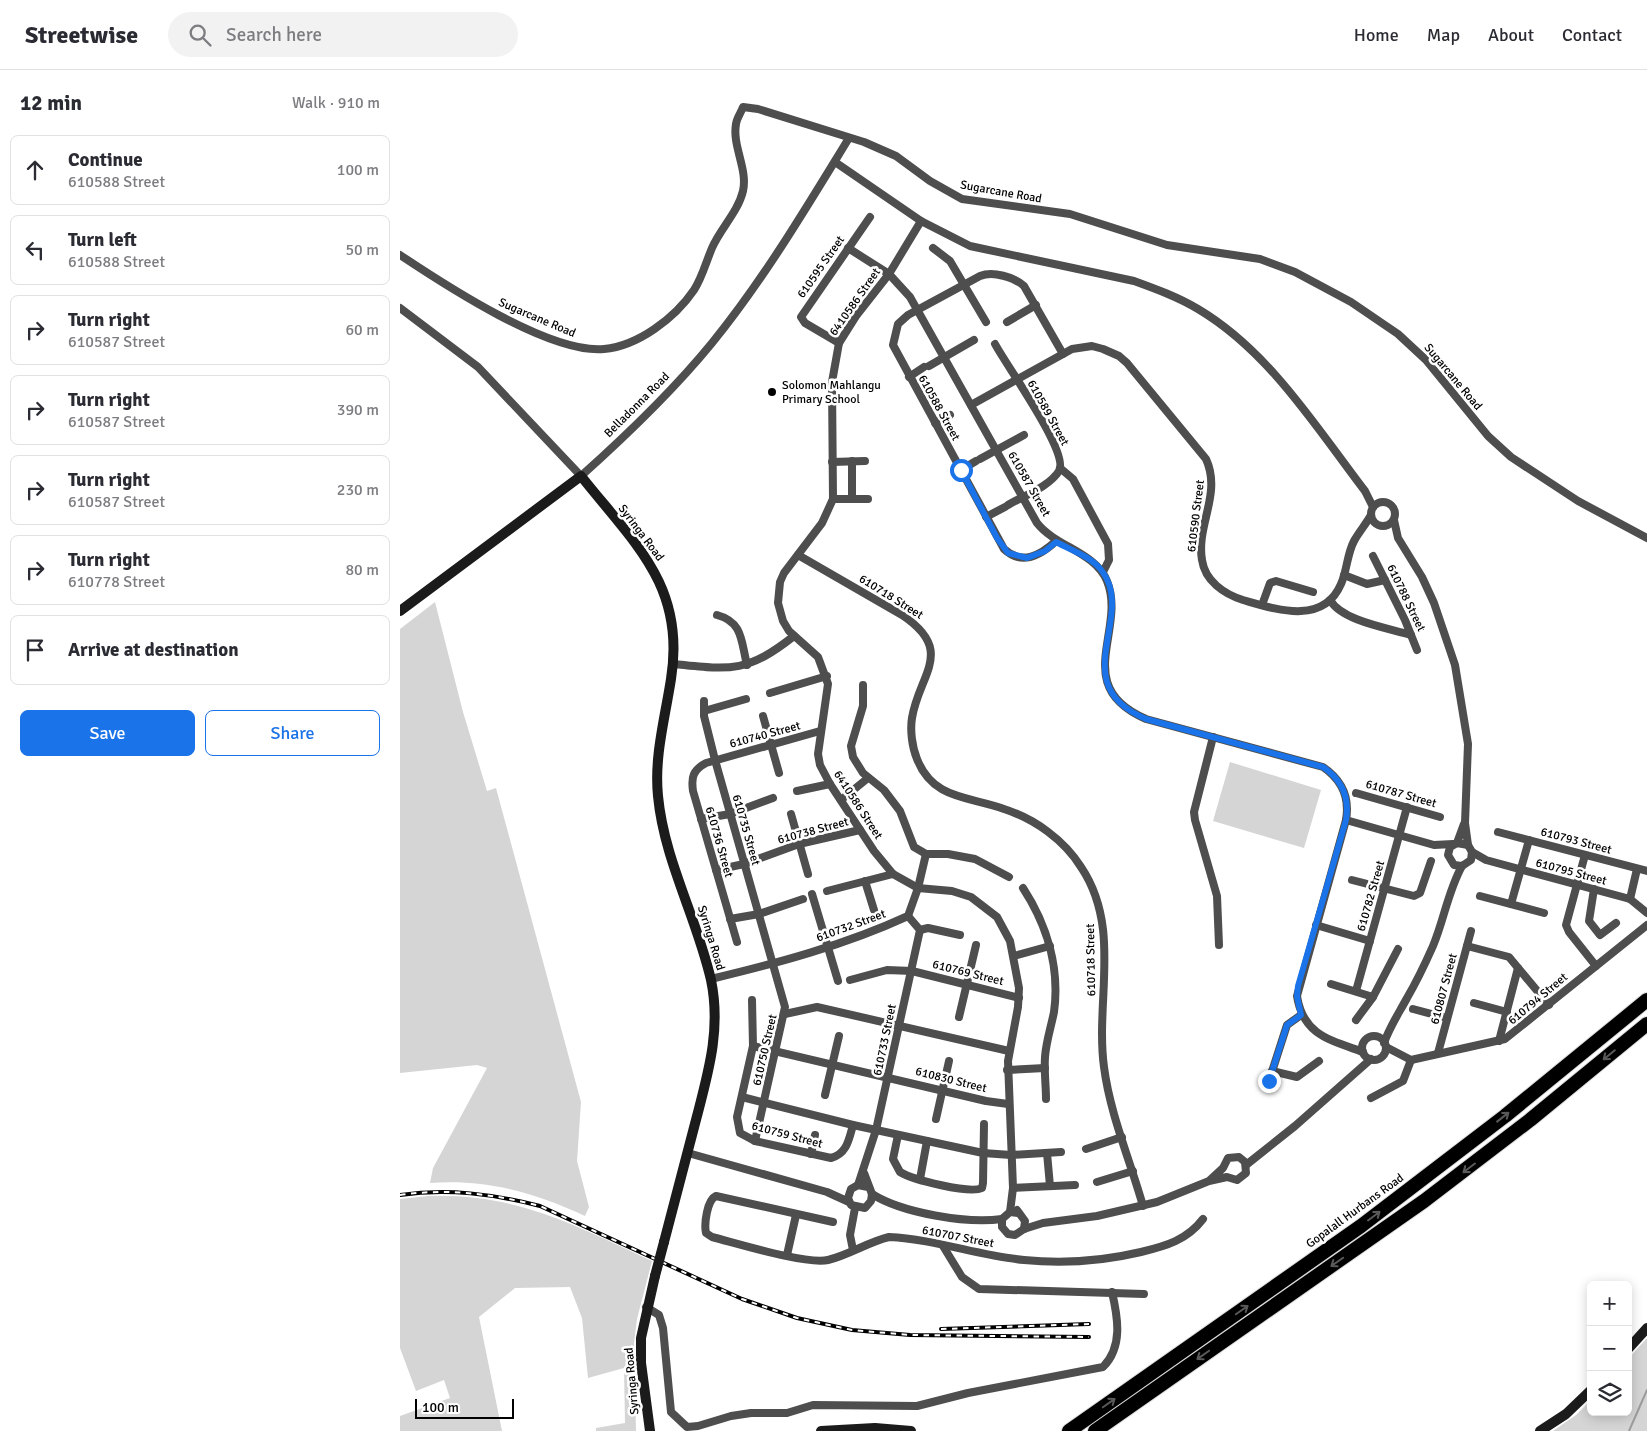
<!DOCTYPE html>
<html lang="en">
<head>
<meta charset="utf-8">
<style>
	:root { --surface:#fff; --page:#f2f2f3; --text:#2b2b33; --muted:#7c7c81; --line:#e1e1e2; --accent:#1a73e8 }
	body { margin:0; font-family:Signika,sans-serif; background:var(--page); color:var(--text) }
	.controls { position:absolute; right:15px; bottom:15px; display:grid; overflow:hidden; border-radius:8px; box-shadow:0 2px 12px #0003 }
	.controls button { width:45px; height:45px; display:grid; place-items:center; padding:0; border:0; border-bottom:1px solid var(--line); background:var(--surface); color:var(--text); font:25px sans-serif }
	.scale { position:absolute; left:15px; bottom:12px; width:99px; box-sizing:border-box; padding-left:5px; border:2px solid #000; border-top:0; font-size:14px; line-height:18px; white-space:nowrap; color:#000; -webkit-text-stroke:4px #fff; paint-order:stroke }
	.stop { position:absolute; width:15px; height:15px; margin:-11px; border:4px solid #1a73e8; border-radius:50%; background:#fff }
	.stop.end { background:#1a73e8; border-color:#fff; box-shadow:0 1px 5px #0008 }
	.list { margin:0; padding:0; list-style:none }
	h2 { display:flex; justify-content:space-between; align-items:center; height:65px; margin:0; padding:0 20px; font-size:21px }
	h2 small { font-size:16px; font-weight:400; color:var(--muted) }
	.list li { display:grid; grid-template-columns:32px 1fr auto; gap:15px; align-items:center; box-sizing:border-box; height:70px; margin:0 10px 10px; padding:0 10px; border:1px solid var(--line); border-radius:8px }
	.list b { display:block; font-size:19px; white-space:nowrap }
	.list p { margin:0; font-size:16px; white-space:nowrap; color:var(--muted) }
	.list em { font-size:16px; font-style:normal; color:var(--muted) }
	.actions { display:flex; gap:10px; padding:15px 20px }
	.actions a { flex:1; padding:11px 0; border:1px solid var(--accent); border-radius:8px; text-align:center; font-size:18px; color:var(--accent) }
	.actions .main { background:var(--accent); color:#fff }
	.icon { flex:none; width:28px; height:28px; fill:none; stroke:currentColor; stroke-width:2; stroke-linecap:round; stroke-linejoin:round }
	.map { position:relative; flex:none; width:1247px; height:1361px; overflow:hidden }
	header { display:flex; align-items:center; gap:30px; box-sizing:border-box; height:70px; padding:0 25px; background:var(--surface); border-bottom:1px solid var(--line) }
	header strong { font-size:24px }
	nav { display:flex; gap:28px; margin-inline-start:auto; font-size:18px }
	.search { width:350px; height:45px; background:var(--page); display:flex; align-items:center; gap:12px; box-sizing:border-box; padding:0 18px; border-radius:28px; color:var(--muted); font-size:19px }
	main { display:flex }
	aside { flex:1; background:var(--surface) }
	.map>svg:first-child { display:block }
	.green { fill:#d5d5d5 }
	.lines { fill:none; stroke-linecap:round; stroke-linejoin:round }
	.stream { stroke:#9c9c9c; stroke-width:2 }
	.highway-casing { stroke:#dbdbdb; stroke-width:16 }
	.street { stroke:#4e4e4e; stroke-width:8 }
	.secondary { stroke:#1b1b1b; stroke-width:10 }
	.highway { stroke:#000; stroke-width:14 }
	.rail-casing { stroke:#000; stroke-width:4 }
	.rail { stroke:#fff; stroke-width:2; stroke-dasharray:5.5; stroke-linecap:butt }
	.secondary-bridge { stroke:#1b1b1b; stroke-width:10 }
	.oneway { stroke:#595959 }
	.route { stroke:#1a73e8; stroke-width:6 }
	.poi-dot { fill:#000; stroke:#fff; stroke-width:2 }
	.labels { text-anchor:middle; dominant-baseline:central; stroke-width:5; stroke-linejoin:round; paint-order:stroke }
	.street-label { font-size:12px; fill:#000; stroke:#fff }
	.poi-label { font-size:12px; fill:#000; stroke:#fff; text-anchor:start }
</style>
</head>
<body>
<header>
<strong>Streetwise</strong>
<div class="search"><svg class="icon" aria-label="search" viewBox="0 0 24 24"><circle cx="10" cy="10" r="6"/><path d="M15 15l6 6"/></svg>Search here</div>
<nav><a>Home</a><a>Map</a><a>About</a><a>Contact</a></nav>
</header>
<main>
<aside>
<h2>12 min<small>Walk · 910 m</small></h2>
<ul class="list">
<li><svg class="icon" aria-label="ahead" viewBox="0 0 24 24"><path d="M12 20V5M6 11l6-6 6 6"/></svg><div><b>Continue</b><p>610588 Street</p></div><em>100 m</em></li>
<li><svg class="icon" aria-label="left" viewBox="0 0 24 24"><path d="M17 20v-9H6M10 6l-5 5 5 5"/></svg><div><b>Turn left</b><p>610588 Street</p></div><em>50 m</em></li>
<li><svg class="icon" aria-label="right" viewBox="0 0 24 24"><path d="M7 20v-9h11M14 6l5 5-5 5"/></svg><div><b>Turn right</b><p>610587 Street</p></div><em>60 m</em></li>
<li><svg class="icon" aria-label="right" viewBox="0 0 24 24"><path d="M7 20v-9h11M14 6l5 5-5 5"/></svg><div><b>Turn right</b><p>610587 Street</p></div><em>390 m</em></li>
<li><svg class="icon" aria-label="right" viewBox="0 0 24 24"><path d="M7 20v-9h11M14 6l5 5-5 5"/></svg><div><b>Turn right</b><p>610587 Street</p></div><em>230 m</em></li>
<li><svg class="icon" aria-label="right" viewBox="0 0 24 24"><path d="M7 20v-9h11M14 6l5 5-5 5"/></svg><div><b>Turn right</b><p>610778 Street</p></div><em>80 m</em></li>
<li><svg class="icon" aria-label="arrive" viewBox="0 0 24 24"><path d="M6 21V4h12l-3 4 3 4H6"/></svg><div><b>Arrive at destination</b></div></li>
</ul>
<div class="actions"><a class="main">Save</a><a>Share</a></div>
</aside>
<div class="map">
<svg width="1247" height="1361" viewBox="0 0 1247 1361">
	<rect width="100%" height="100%" fill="#fff"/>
	<!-- green -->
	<g class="green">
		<path d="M35,532L63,642L87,721L96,718L181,1032L177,1091L189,1137L185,1146C134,1122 86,1109 30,1113L33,1098L87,998L77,995L0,1003V559Z"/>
		<polygon points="830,692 921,720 904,778 813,751"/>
		<path d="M28,1126C116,1123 174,1155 252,1191L237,1249L234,1273L236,1361H196V1358L225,1353L224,1298L188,1308L182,1248L170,1217L115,1218L79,1247L102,1361H0V1346L50,1328L44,1310L16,1321L0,1278V1129Z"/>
		<polygon points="1247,1268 1247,1361 1153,1361 1176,1345 1191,1330 1191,1342 1228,1342 1228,1289"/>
	</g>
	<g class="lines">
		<!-- stream -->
		<polyline class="stream" points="1229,1361 1247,1320"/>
		<!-- highway casing -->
		<g class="highway-casing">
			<g id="highway">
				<polyline points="669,1361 961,1156 1105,1046 1247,930"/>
				<polyline points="695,1361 1024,1131 1130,1050 1247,954"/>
			</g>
		</g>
		<!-- street -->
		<g class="street">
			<path d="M435,92L521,151L570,176L734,211C756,219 778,227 798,239C869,281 916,357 965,421L973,437"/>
			<polyline points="521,151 489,204 456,246 439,273 432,312 433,429 422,453 384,503 380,512 378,533 383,551 389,561 418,587 428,614 418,684 420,695 430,714 474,781 493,804 518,818 552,821 571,827 597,847 610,871 619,918 618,937 608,991 613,1118 610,1142"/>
			<path d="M448,178L489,204L510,227L637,453C656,477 695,482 707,511C727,560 670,616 746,649L923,697C942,710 950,727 946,750L897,926C903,965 930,970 963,982"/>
			<polyline points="533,178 550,191 586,252"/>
			<path d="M0,185C45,215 150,284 204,279C238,276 275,248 294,220C302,208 306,192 312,178C320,159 338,142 343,121C348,99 332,76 336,54C337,47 341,43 343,37L358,39L464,72L496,86L530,111L562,129L670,144L767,175L860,189L895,202L951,232L998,264L1026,290L1088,366L1111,387L1178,431L1247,468"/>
			<path d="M0,238L78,297L181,406C228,364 272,322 312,273C364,209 406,138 449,68"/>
			<polyline points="607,252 636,235"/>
			<polyline points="439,273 405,253 401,247 470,147"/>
			<path d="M595,274C606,295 670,383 659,401C649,417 623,426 608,435"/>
			<polyline points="529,296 574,270"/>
			<polyline points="509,307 524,297"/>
			<path d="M571,335L672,279L692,276L703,279L719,286L727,293L806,389C822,424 796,455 802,490C805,511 824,524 843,530C875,539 923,556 941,514C947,501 947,484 954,471C959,462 966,454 971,445"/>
			<polyline points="535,353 550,345"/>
			<polyline points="580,389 624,365"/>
			<polyline points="432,392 465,391"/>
			<polyline points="660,398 673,409 708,474 709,490 703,502"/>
			<polyline points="561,400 576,391"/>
			<polyline points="433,429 468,429"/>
			<polyline points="452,429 452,391"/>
			<circle cx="983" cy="444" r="12"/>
			<polyline points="586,447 605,437"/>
			<polyline points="994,450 998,468 1022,507 1034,533 1055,595 1068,674 1065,753 1068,775"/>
			<path d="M656,471C641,485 622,496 604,479L493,275L498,254L508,245L580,206C593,201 614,207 624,216L663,284"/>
			<path d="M398,485L502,545C556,581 519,604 512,648C510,660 512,677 517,689C533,730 569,726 604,739C635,749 664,770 681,797C722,858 695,930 704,997C710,1044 730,1090 743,1136"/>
			<polyline points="973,486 1005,550 1017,580"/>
			<polyline points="944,505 967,514 985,510"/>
			<path d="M930,530C942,551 988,558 1011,565"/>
			<polyline points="862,535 870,513 876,511 913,522"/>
			<path d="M317,545C343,552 341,571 347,595"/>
			<path d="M273,594C331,600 347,603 394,566"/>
			<polyline points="463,615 463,636 451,676 453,687 463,703 484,720 500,741 514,777 526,784 548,784 575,789 609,807"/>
			<polyline points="370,623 427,606"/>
			<polyline points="304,631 304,646 315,690 385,937 355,1071"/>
			<polyline points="304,641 346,629"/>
			<polyline points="363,646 379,703"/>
			<polyline points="813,667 794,742 795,750 817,826 819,875"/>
			<polyline points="397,721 430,714"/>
			<polyline points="956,723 1040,747"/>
			<polyline points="441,730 468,708"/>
			<polyline points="391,744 408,804"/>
			<polyline points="301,749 330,744 373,728"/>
			<polyline points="946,750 1034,775 1053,774"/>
			<polyline points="1098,762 1247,801"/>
			<polyline points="1057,773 1068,775 1072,782 1071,790 1062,796 1054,795 1048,785 1050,777 1057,773 1064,754"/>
			<polyline points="1072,782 1086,790 1230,829 1247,843"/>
			<polyline points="1185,785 1166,855 1169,862 1196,896"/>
			<polyline points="316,800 344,794 399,774 460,760"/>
			<polyline points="952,810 1014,826 1020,823 1031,791"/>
			<polyline points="465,811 474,840"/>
			<path d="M623,818C647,855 660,898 654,942C651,957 646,972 645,987C644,1001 646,1016 646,1029"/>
			<polyline points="1194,819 1189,851 1200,865 1216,853"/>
			<polyline points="427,821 493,804"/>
			<polyline points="412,824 438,911"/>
			<polyline points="1080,826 1144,843"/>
			<polyline points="1230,829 1237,799"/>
			<polyline points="1111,834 1129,770"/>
			<polyline points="330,849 359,844 403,829"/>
			<polyline points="916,855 970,871"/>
			<polyline points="520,860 528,858 560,865"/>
			<path d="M337,872L293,721C291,707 293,700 306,693L420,661"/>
			<polyline points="1067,876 1109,887 1149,935"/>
			<polyline points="614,886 650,876"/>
			<path d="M311,909C378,893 445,875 508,846L518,818L526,784"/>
			<polyline points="450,910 487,900 512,901 619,928"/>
			<polyline points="931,914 973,927"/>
			<polyline points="956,921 1007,737"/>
			<path d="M352,930L353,976L337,1047L340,1063L355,1071L431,1088C447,1084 449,1069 453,1055"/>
			<polyline points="1074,933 1107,942"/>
			<polyline points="1013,939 1047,948"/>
			<polyline points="385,944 417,937 609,981"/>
			<polyline points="559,947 576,875"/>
			<polyline points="956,950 973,927 998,879"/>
			<circle cx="974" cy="978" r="12"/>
			<polyline points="1099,971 1118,898"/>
			<path d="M984,973C990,956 999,943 1007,928C1017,911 1025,894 1033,876C1044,850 1048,821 1062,796"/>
			<polyline points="353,976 586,1031 608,1034"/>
			<polyline points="986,977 1011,990 1105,969 1247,855"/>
			<polyline points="1038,983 1071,861"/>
			<polyline points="607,1000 645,998"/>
			<polyline points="872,1001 897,1007 919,991"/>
			<polyline points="869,1011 887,955 901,945"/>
			<polyline points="425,1025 439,966"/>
			<polyline points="342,1027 453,1055 583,1083 611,1085 661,1082"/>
			<polyline points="971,1028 1003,1011 1011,990"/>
			<polyline points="536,1049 549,991"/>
			<path d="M498,1065L493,1089L500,1102C513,1110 570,1124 582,1118L583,1113L584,1054"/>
			<polyline points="686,1079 722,1067"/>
			<polyline points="288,1083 427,1122 449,1132"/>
			<polyline points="647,1083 650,1116"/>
			<polyline points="411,1084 415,1065"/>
			<polyline points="846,1095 895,1056 971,989"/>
			<polyline points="464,1103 472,1124 471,1131 465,1138 451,1135 448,1128 451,1119 458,1115 468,1117"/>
			<polyline points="520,1109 527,1071"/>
			<polyline points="697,1112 733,1101"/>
			<polyline points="458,1115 476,1060 520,860 508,846"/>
			<polyline points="613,1118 675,1115"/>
			<path d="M472,1124C502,1143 567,1154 602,1149"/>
			<polyline points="617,1140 625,1151 624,1159"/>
			<polyline points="618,1143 610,1142 602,1149 602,1157 608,1164 615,1165 624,1159 643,1153 697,1146 757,1132 809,1111 827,1107 837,1110 846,1103 845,1092 839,1087 828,1088 823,1098 809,1111"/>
			<path d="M433,1152L316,1126C307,1130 304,1154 306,1163L312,1167C336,1173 407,1195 428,1190C449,1185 468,1172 489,1167C535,1169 579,1186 624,1190C663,1194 703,1191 741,1182C766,1176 787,1170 803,1149"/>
			<polyline points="543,1176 562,1207 579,1219 744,1224"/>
			<polyline points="453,1180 450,1165 455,1138"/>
			<polyline points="387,1185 396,1145"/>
			<path d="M246,1237L259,1245L263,1258L271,1342L287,1357L298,1356L331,1346L351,1343H387L413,1335L517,1336L568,1323L703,1297C723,1277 718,1248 712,1222"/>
		</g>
		<!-- secondary -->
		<g class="secondary">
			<path d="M0,541L181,406C234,473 286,516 271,609C265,648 254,687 258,726C264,790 297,848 311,910C321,958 309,1000 297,1046C286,1088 275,1130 264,1172"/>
			<polyline points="1228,1279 1247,1258"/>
			<polyline points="250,1361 241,1293 241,1268 255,1206"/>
			<polyline points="421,1361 475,1358 511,1361"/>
			<polyline points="1140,1361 1166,1344 1191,1320"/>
		</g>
		<!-- highway -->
		<use href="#highway" class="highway"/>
		<!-- rail casing -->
		<g class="rail-casing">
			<g id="rail">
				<path d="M0,1125C48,1118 93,1124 140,1136L342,1229L397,1248L452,1260L510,1265L689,1267"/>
				<polyline points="541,1259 689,1254"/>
			</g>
		</g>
		<!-- rail -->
		<use href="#rail" class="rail"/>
		<!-- secondary-bridge -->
		<polyline class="secondary-bridge" points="255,1206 264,1172"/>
	</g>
	<!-- one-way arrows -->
	<defs><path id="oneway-shaft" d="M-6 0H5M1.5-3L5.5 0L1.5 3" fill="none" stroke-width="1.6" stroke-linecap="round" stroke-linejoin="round" transform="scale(1.25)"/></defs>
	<g class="oneway">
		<use href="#oneway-shaft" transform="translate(1209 985) rotate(141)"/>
		<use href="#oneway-shaft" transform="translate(1103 1047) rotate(-38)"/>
		<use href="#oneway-shaft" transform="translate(1069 1098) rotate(143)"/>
		<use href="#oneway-shaft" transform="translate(974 1146) rotate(-37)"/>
		<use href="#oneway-shaft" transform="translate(937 1192) rotate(145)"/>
		<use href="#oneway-shaft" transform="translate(842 1240) rotate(-35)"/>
		<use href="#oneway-shaft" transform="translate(803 1285) rotate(145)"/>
		<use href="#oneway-shaft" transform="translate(709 1333) rotate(-35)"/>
	</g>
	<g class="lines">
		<!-- route -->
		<path class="route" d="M561,400L597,468L608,483L627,488L645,481L656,472C671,480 692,487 702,501C737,547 663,614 746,649L923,697C942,710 950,727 946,750L898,916L897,926L901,945L887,955L869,1011"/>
	</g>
	<!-- markers -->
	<circle class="poi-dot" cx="372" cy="322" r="5"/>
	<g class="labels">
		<!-- street labels -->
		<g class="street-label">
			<text transform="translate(601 122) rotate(10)">Sugarcane Road</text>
			<text transform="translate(421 197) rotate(-55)">610595 Street</text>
			<text transform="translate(455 232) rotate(-55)">6410586 Street</text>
			<text transform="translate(137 248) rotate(23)">Sugarcane Road</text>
			<text transform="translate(1053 307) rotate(50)">Sugarcane Road</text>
			<text transform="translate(237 335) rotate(-45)">Belladonna Road</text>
			<text transform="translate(539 338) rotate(61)">610588 Street</text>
			<text transform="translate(648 343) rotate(61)">610589 Street</text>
			<text transform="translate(629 414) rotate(60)">610587 Street</text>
			<text transform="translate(796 446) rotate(-83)">610590 Street</text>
			<text transform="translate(241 463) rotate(53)">Syringa Road</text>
			<text transform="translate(491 527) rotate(32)">610718 Street</text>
			<text transform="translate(1006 528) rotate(64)">610788 Street</text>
			<text transform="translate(365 665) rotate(-15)">610740 Street</text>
			<text transform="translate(1001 724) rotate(16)">610787 Street</text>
			<text transform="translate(458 735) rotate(57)">6410586 Street</text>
			<text transform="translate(346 760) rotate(74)">610735 Street</text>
			<text transform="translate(413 761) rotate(-15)">610738 Street</text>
			<text transform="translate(1176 771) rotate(15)">610793 Street</text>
			<text transform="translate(319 772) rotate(74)">610736 Street</text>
			<text transform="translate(1171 802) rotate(15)">610795 Street</text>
			<text transform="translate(971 826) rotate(-74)">610782 Street</text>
			<text transform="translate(451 856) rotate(-20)">610732 Street</text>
			<text transform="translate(311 868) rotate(73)">Syringa Road</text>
			<text transform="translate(691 890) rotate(-91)">610718 Street</text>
			<text transform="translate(568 903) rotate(14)">610769 Street</text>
			<text transform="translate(1044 919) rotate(-75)">610807 Street</text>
			<text transform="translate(1138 929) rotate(-40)">610794 Street</text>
			<text transform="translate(485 970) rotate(-78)">610733 Street</text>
			<text transform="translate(365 980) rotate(-77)">610750 Street</text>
			<text transform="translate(551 1010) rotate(14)">610830 Street</text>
			<text transform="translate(387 1065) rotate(15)">610759 Street</text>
			<text transform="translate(955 1141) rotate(-36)">Gopalall Hurbans Road</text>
			<text transform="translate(558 1167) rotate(11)">610707 Street</text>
			<text transform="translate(232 1311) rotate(-95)">Syringa Road</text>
		</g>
		<!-- poi labels -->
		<g class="poi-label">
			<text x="382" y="315">Solomon Mahlangu<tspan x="382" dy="14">Primary School</tspan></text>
		</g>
	</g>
</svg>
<div class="controls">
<button>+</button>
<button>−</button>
<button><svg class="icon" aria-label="layers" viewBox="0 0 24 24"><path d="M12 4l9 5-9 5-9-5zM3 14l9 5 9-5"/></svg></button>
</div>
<div class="scale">100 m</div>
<div class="stop" style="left:561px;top:400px"></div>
<div class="stop end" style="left:869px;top:1011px"></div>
</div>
</main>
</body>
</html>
